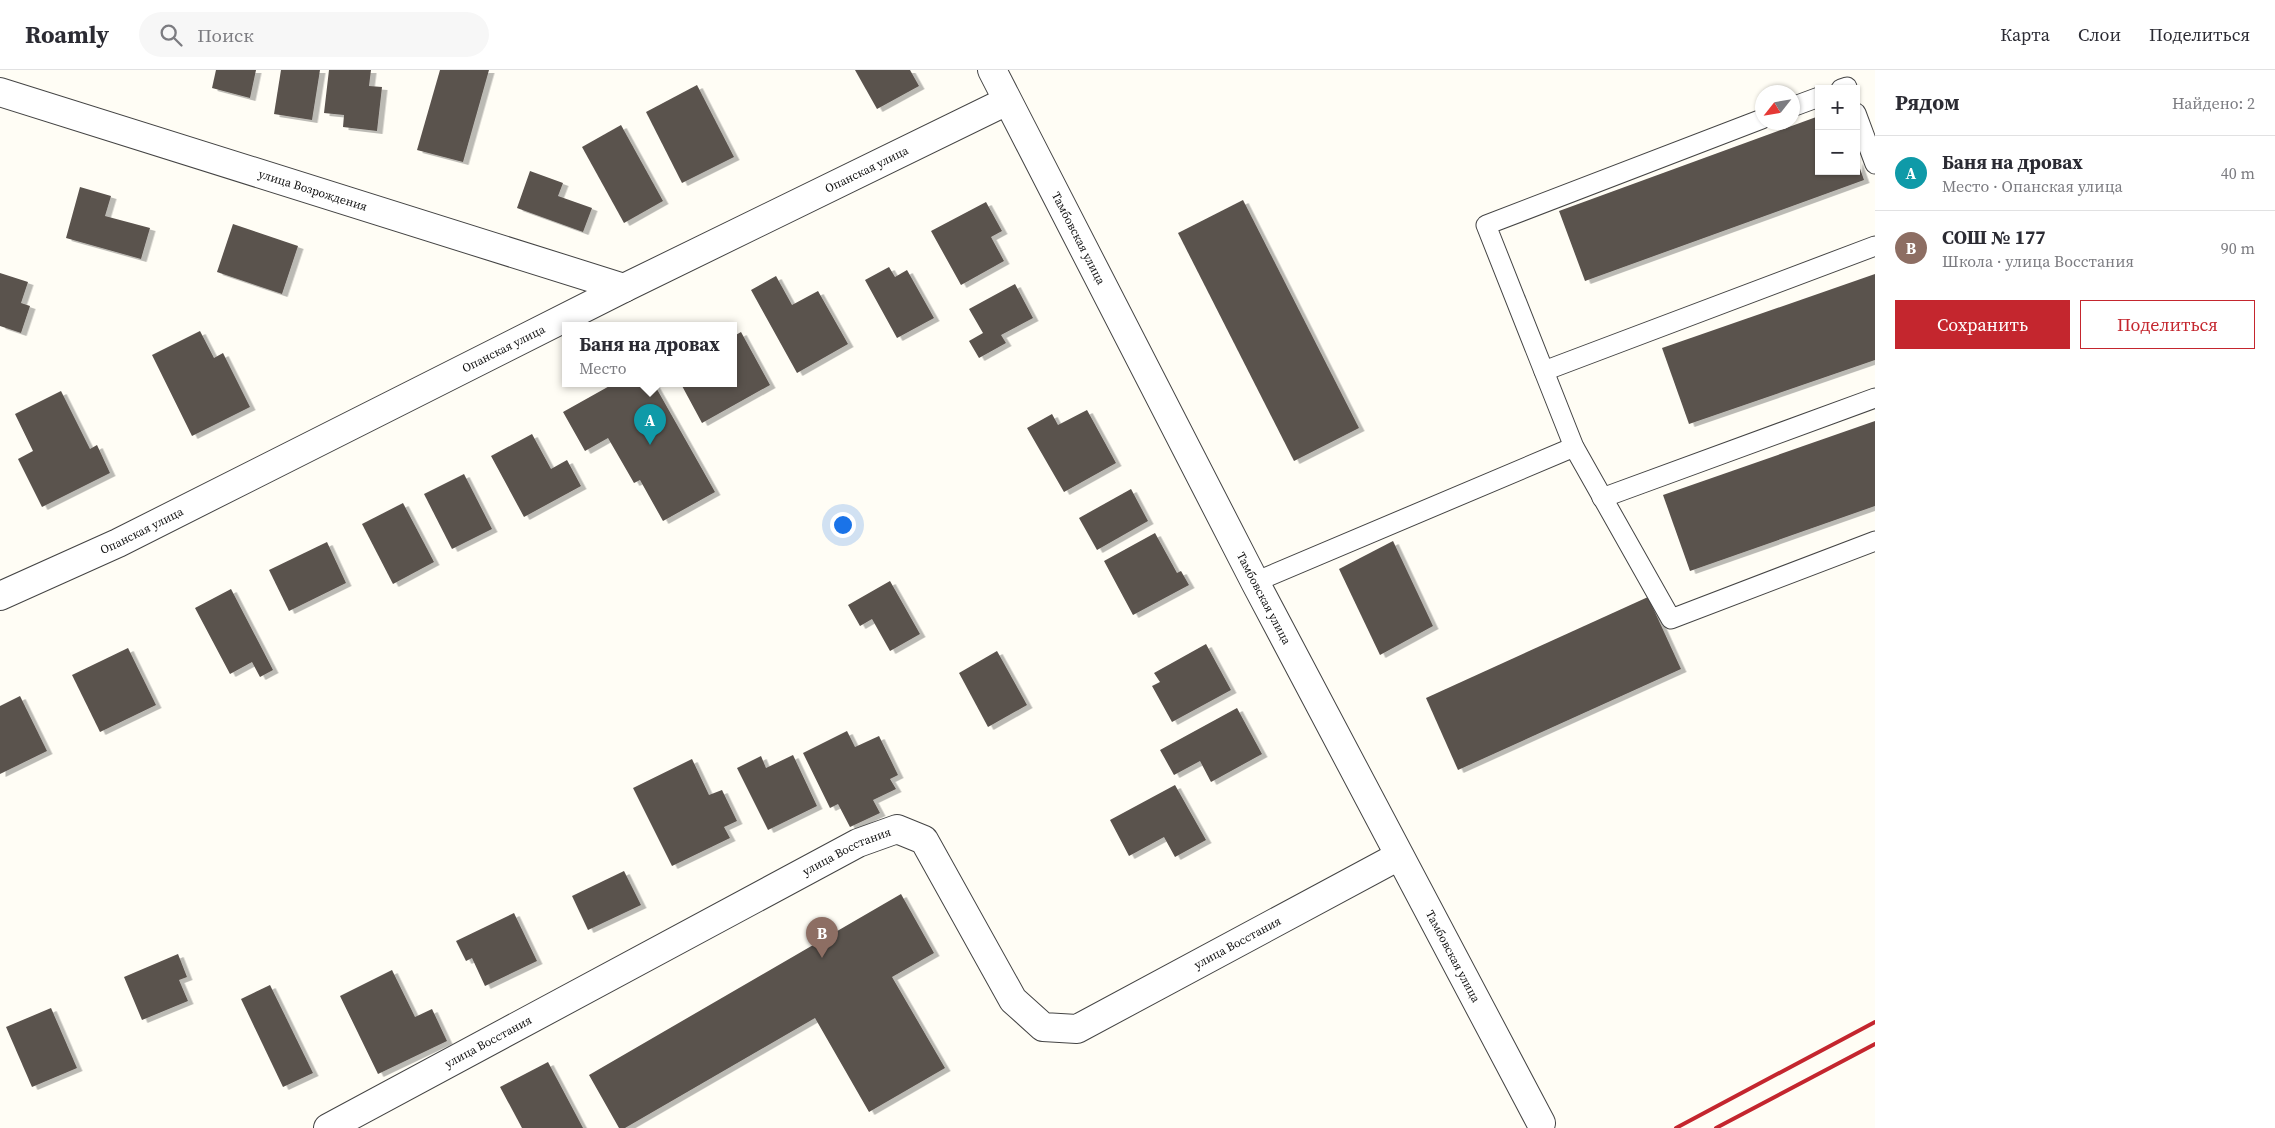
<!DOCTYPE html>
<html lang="ru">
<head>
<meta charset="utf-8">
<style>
	:root { --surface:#fff; --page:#f7f7f7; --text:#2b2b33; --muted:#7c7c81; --line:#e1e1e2; --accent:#c4262e }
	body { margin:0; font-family:"Source Serif 4",serif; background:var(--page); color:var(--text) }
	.controls { position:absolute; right:15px; top:15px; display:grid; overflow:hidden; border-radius:0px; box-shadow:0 1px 4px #0004 }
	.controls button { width:45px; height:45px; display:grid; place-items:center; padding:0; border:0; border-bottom:1px solid var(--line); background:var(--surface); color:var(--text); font:25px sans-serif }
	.compass { position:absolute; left:1755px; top:15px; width:45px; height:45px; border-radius:50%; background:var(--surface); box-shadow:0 1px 4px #0004; rotate:239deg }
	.you { position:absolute; left:842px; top:454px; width:18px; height:18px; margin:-12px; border:4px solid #fff; border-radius:50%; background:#1a73e8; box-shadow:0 0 0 8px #1a73e833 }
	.badge { display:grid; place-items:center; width:32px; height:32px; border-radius:50%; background:var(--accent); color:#fff; font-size:16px; font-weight:700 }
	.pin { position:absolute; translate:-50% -41px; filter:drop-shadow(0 1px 2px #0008) }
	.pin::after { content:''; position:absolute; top:26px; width:18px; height:15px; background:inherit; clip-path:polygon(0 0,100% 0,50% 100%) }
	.popup { position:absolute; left:562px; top:252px; width:175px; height:65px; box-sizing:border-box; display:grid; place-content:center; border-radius:0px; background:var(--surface); filter:drop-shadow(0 1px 4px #0005); font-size:16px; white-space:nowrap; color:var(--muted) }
	.popup b { font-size:19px; color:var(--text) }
	.popup::after { content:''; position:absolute; left:50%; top:100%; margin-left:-10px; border:10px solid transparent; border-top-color:var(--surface) }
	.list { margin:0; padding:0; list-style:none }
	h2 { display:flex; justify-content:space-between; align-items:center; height:65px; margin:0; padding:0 20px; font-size:21px }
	h2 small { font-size:16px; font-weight:400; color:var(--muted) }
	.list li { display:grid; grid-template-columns:32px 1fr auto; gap:15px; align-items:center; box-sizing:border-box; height:75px; padding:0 20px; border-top:1px solid var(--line) }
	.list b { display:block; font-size:19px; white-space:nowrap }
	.list p { margin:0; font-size:16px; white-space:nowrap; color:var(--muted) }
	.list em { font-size:16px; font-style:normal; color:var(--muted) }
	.actions { display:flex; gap:10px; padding:15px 20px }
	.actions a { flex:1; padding:11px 0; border:1px solid var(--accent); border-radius:0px; text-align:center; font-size:18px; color:var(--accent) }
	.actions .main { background:var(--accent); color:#fff }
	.icon { flex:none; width:28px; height:28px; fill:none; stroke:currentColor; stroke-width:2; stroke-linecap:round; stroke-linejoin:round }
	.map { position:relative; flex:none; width:1875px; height:1058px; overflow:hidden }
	header { display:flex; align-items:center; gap:30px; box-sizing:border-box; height:70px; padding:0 25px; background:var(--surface); border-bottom:1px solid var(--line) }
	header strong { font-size:24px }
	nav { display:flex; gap:28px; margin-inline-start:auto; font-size:18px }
	.search { width:350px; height:45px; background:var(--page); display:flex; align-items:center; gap:12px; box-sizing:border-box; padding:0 18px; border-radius:28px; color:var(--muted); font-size:19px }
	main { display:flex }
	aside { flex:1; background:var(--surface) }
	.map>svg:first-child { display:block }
	.building { fill:#5a524d; filter:url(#shadow) }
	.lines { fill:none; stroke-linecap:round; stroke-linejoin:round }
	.service-casing { stroke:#444; stroke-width:21 }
	.minor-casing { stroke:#444; stroke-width:30 }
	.service { stroke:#fff; stroke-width:19 }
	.minor { stroke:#fff; stroke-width:28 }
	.rail { stroke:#c4262e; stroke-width:4 }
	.labels { text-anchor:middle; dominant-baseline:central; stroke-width:5; stroke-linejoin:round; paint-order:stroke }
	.street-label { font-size:12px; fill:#111; stroke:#fff }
</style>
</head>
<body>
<header>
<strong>Roamly</strong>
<div class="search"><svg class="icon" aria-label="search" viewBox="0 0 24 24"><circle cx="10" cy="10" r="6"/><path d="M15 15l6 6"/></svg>Поиск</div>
<nav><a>Карта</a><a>Слои</a><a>Поделиться</a></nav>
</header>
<main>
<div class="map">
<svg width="1875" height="1058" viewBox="0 0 1875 1058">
	<defs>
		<filter id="shadow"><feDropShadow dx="5.5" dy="3" stdDeviation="0" flood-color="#0004"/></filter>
	</defs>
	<rect width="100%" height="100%" fill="#fffdf5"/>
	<!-- building -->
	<g class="building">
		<polygon points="216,0 256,0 250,28 212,18"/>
		<polygon points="281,0 320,0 312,50 274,44"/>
		<polygon points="329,0 371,0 369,16 382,17 377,61 343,57 344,45 324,43"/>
		<polygon points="440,0 489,0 463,92 417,80"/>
		<polygon points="855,0 910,0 919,16 877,39"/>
		<polygon points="697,15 734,87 682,113 646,42"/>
		<polygon points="1819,46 1819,101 1856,101 1857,90 1864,110 1585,211 1559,141"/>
		<polygon points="621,55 663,131 624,153 582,77"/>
		<polygon points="530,101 563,113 558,126 592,138 583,162 517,138"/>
		<polygon points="80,117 111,126 105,146 150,158 141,189 66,168"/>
		<polygon points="1243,130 1359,358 1294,391 1178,163"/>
		<polygon points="986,132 1002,161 991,167 1004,191 961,215 931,161"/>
		<polygon points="233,154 298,176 282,224 217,202"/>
		<polygon points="889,197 895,207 907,200 934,248 897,268 865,210"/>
		<polygon points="0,203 28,212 21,233 30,236 21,263 0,256"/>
		<polygon points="1875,204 1875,290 1689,354 1662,278"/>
		<polygon points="776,206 792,235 818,221 848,274 797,303 751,220"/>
		<polygon points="1015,214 1033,248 1001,265 1006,273 979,288 969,271 983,263 969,239"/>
		<polygon points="200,261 214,288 223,283 250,337 192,366 152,285"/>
		<polygon points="741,262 770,315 702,353 681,314 734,314 734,266"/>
		<polygon points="613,314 654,314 715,422 663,451 640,410 634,413 608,368 585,381 563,342"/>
		<polygon points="61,321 90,379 97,375 110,403 42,437 18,389 33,381 15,344"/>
		<polygon points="1087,340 1116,393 1064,422 1027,358 1052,344 1058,355"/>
		<polygon points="1875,351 1875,436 1690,501 1663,425"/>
		<polygon points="532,364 551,399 567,390 581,416 524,447 491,386"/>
		<polygon points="464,404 492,459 452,479 424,424"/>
		<polygon points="1131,419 1148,451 1097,480 1079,448"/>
		<polygon points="403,433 434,492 393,514 362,454"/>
		<polygon points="1155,463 1177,503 1181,501 1189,515 1133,545 1104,491"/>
		<polygon points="1393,471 1433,556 1380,585 1339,499"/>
		<polygon points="327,472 346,513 289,541 269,500"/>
		<polygon points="890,511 920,564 890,581 872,549 860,556 848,535"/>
		<polygon points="231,519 273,600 260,607 252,592 230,604 195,538"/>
		<polygon points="1648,527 1681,599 1458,700 1426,628"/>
		<polygon points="1206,574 1231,620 1172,652 1152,616 1160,612 1154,603"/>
		<polygon points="128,578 156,635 100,662 72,605"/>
		<polygon points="997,581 1027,635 988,657 959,603"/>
		<polygon points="20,626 47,681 0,704 0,636"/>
		<polygon points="1237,638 1262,684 1211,712 1200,691 1174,705 1160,680"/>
		<polygon points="847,661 855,677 879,666 898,705 890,709 896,719 873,730 880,743 850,757 838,734 830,738 803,683"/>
		<polygon points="793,685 817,736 768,760 737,698 761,686 766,698"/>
		<polygon points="692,689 709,725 722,720 737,751 724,757 730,768 672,796 633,718"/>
		<polygon points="1175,715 1206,770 1175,787 1164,767 1129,786 1110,750"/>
		<polygon points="624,801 641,835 588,860 572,826"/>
		<polygon points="901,824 934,883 892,907 945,998 869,1042 815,948 625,1058 619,1058 589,1005"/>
		<polygon points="514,843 537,891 485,916 472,888 466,891 456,871"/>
		<polygon points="178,884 187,907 179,910 188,931 142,950 124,907"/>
		<polygon points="392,900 415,947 432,939 447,971 378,1004 340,926"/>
		<polygon points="270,915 313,1003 283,1017 241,929"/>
		<polygon points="51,938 77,998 32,1017 6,957"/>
		<polygon points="548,992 583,1058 522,1058 500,1017"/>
	</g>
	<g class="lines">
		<!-- service casing -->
		<g class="service-casing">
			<g id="service">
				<polyline points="1841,19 1847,17 1847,19"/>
				<polyline points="1792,37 1819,27"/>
				<polyline points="1856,43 1875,94"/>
				<polyline points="1762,49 1486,155 1574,377 1671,549 1875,471"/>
				<polyline points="1544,301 1875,176"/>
				<polyline points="1602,428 1875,328"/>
				<polyline points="1255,512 1574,377"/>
			</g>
		</g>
		<!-- minor casing -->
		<g class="minor-casing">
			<g id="minor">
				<path id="s1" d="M992,0L1255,512L1541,1053"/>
				<path id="s2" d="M0,22L624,218"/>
				<path id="s3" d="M0,526L118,473L624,218L1007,31"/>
				<path id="s4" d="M328,1058L858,773L897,759L924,770L1013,930L1043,957L1077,959L1399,786"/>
			</g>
		</g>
		<!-- service -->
		<use href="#service" class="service"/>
		<!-- minor -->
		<use href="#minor" class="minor"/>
		<!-- rail -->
		<g class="rail">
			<polyline points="1676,1058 1875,952"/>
			<polyline points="1716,1058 1875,974"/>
		</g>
	</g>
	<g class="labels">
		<!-- street labels -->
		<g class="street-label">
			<text stroke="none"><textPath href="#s3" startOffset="966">Опанская улица</textPath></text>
			<text stroke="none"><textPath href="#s2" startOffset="328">улица Возрождения</textPath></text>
			<text stroke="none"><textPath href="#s1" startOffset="189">Тамбовская улица</textPath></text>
			<text stroke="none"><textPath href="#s3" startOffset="561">Опанская улица</textPath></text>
			<text stroke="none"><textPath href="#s3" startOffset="156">Опанская улица</textPath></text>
			<text stroke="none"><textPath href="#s1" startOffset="594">Тамбовская улица</textPath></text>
			<text stroke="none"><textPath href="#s4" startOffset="588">улица Восстания</textPath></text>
			<text stroke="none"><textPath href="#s4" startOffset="1112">улица Восстания</textPath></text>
			<text stroke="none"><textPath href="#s1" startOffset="999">Тамбовская улица</textPath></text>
			<text stroke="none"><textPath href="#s4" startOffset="182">улица Восстания</textPath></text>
		</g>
	</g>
</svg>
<div class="controls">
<button>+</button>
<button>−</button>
</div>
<svg class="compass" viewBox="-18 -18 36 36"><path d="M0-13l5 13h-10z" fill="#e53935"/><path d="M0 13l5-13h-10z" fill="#7c7c81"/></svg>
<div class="you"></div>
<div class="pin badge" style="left:650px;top:375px;background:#0f9aa8">A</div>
<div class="popup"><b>Баня на дровах</b>Место</div>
<div class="pin badge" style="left:822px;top:888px;background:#8d6e63">B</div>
</div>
<aside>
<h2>Рядом<small>Найдено: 2</small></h2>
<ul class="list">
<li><span class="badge" style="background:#0f9aa8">A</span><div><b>Баня на дровах</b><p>Место · Опанская улица</p></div><em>40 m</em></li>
<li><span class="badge" style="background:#8d6e63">B</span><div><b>СОШ № 177</b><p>Школа · улица Восстания</p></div><em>90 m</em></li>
</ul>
<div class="actions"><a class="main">Сохранить</a><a>Поделиться</a></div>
</aside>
</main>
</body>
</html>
